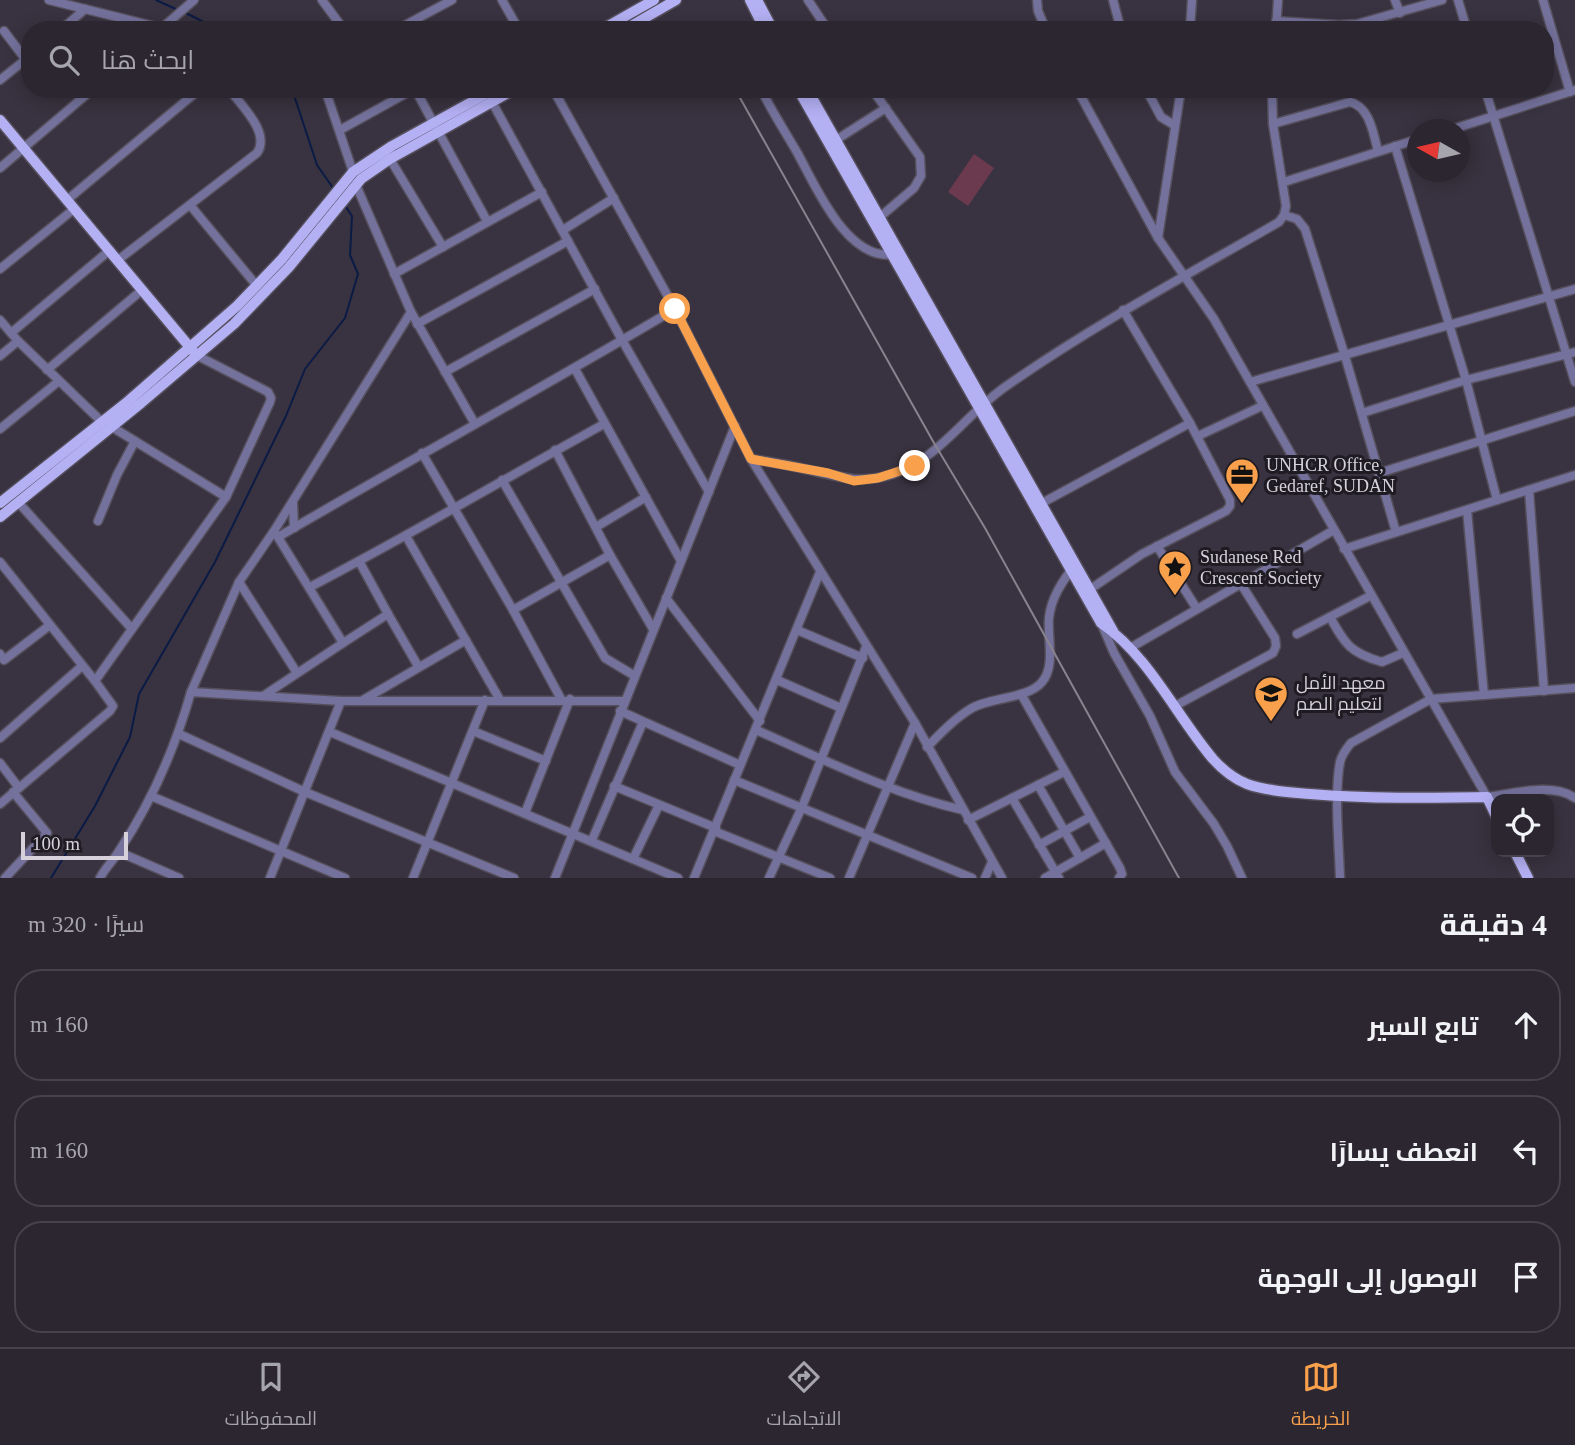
<!DOCTYPE html>
<html lang="ar">
<head>
<meta charset="utf-8">
<style>
	:root { --surface:#2b2630; --page:#37323c; --text:#f1f3f6; --muted:#a6a5ab; --line:#47434c; --accent:#f9a04c }
	body { margin:0; font-family:"Times New Roman",Cairo,serif; background:var(--page); color:var(--text); direction:rtl }
	.controls { position:absolute; right:21px; bottom:21px; display:grid; overflow:hidden; border-radius:14px; box-shadow:0 4px 18px #0003 }
	.controls button { width:63px; height:63px; display:grid; place-items:center; padding:0; border:0; border-bottom:2px solid var(--line); background:var(--surface); color:var(--text); font:35px sans-serif }
	.compass { position:absolute; left:1407px; top:119px; width:63px; height:63px; border-radius:50%; background:var(--surface); box-shadow:0 4px 18px #0003; rotate:278deg }
	.scale { position:absolute; left:21px; bottom:18px; width:107px; box-sizing:border-box; padding-left:7px; border:4px solid #d6d1da; border-top:0; font-size:19px; line-height:24px; white-space:nowrap; color:#d6d1da; -webkit-text-stroke:5px #1f1b22; paint-order:stroke }
	.stop { position:absolute; width:21px; height:21px; margin:-16px; border:5px solid #f9a04c; border-radius:50%; background:#fff }
	.stop.end { background:#f9a04c; border-color:#fff; box-shadow:0 2px 7px #0008 }
	.list { margin:0; padding:0; list-style:none }
	h2 { display:flex; justify-content:space-between; align-items:center; height:91px; margin:0; padding:0 28px; font-size:30px }
	h2 small { font-size:23px; font-weight:400; color:var(--muted) }
	.list li { display:grid; grid-template-columns:46px 1fr auto; gap:21px; align-items:center; box-sizing:border-box; height:112px; margin:0 14px 14px; padding:0 14px; border:2px solid var(--line); border-radius:28px }
	.list b { display:block; font-size:26px; white-space:nowrap }
	.list em { font-size:23px; font-style:normal; color:var(--muted) }
	.icon { flex:none; width:38px; height:38px; fill:none; stroke:currentColor; stroke-width:2; stroke-linecap:round; stroke-linejoin:round }
	.map { position:relative; flex:none; width:1575px; height:878px; overflow:hidden; direction:ltr }
	.search { position:absolute; background:var(--surface); box-shadow:0 4px 18px #0003; left:21px; right:21px; top:21px; height:77px; display:flex; align-items:center; gap:18px; box-sizing:border-box; padding:0 24px; border-radius:28px; color:var(--muted); font-size:26px }
	.sheet { height:469px; background:var(--surface) }
	nav { display:flex; justify-content:space-around; align-items:center; box-sizing:border-box; height:98px; border-top:2px solid var(--line); background:var(--surface); font-size:19px; color:var(--muted) }
	nav a { display:grid; justify-items:center; gap:4px }
	nav .on { color:var(--accent) }
	.map>svg:first-child { display:block }
	.green { fill:#6b3a4f }
	.lines { fill:none; stroke-linecap:round; stroke-linejoin:round }
	.stream { stroke:#0a1b45; stroke-width:2 }
	.minor-casing { stroke:#554f5c; stroke-width:11 }
	.major-casing { stroke:#554f5c; stroke-width:13 }
	.minor { stroke:#74729c; stroke-width:8 }
	.major { stroke:#b4b0f4; stroke-width:10 }
	.rail { stroke:#89838f; stroke-width:2 }
	.route { stroke:#f9a04c; stroke-width:9 }
	.labels { text-anchor:middle; dominant-baseline:central; stroke-width:6; stroke-linejoin:round; paint-order:stroke }
	.poi-label { font-size:18px; fill:#d6d1da; stroke:#1f1b22; text-anchor:start }
</style>
</head>
<body>
<div class="map">
<svg width="1575" height="878" viewBox="0 0 1575 878">
	<rect width="100%" height="100%" fill="#393240"/>
	<!-- green -->
	<polygon class="green" points="974,154 994,168 968,206 948,192"/>
	<g class="lines">
		<!-- stream -->
		<g class="stream">
			<polyline points="156,0 178,10"/>
			<polyline points="186,13 219,30"/>
			<polyline points="292,89 317,165 333,188"/>
			<polyline points="51,878 95,806 130,737 139,694 215,562 286,416 305,369 345,318 358,274 350,255 352,216 346,207"/>
		</g>
		<!-- minor casing -->
		<g class="minor-casing">
			<g id="minor">
				<polyline points="49,0 169,30"/>
				<polyline points="322,0 339,23 337,30"/>
				<polyline points="502,0 519,30"/>
				<polyline points="808,0 828,30"/>
				<polyline points="1037,0 1038,11 1046,30"/>
				<polyline points="1113,0 1121,30"/>
				<polyline points="1395,0 1400,13"/>
				<polyline points="1458,0 1467,30"/>
				<polyline points="1543,0 1570,92"/>
				<polyline points="1276,21 1339,25 1357,24 1442,0"/>
				<polyline points="162,28 194,0"/>
				<polyline points="61,30 85,9"/>
				<polyline points="396,30 452,0"/>
				<polyline points="1190,30 1192,0"/>
				<polyline points="1276,30 1278,0"/>
				<polyline points="4,31 26,60"/>
				<polyline points="0,80 30,56"/>
				<polyline points="325,89 353,172"/>
				<polyline points="415,89 487,221"/>
				<polyline points="553,89 675,309 751,459 915,723 1002,878"/>
				<path d="M776,89L765,97C775,116 787,135 798,154C816,187 848,263 895,254"/>
				<polyline points="872,89 920,157 921,176 914,188 880,217"/>
				<path d="M1077,89L1158,238L1214,319L1487,797C1513,794 1552,782 1575,798"/>
				<polyline points="1146,89 1161,117 1174,125"/>
				<polyline points="1485,89 1575,382"/>
				<polyline points="492,102 622,340 709,492"/>
				<path d="M1273,124L1350,102C1370,107 1373,133 1378,151"/>
				<polyline points="340,130 414,89"/>
				<polyline points="1450,130 1575,90"/>
				<polyline points="836,140 886,108"/>
				<polyline points="1395,146 1466,380 1497,500"/>
				<polyline points="390,159 443,247"/>
				<polyline points="0,168 93,89"/>
				<polyline points="1284,182 1418,139"/>
				<polyline points="67,200 200,89"/>
				<polyline points="190,205 257,286"/>
				<polyline points="1284,215 1297,219 1305,229 1345,356 1396,532"/>
				<polyline points="563,230 614,198"/>
				<polyline points="1158,238 1181,89"/>
				<path d="M118,260L257,153C271,133 241,105 229,89"/>
				<polyline points="0,269 74,209"/>
				<polyline points="394,274 542,192"/>
				<polyline points="411,312 475,424"/>
				<polyline points="0,320 18,341 102,422"/>
				<polyline points="417,324 568,241"/>
				<polyline points="11,333 110,250"/>
				<polyline points="0,356 18,341"/>
				<polyline points="575,369 681,561"/>
				<polyline points="47,370 142,290"/>
				<polyline points="445,372 595,289"/>
				<polyline points="1250,382 1575,289"/>
				<polyline points="1362,413 1466,380 1575,352"/>
				<polyline points="112,427 226,497"/>
				<polyline points="0,429 59,381"/>
				<polyline points="1198,436 1262,406"/>
				<polyline points="555,450 610,555 653,629"/>
				<polyline points="422,453 513,610 561,699"/>
				<path d="M751,459C772,462 793,466 814,471C838,476 857,483 882,477C936,465 962,417 1005,387C1092,326 1187,275 1279,222L1284,215L1286,206L1273,124L1272,89"/>
				<polyline points="1379,473 1575,411"/>
				<polyline points="502,480 605,658 635,676"/>
				<polyline points="1529,490 1544,691"/>
				<polyline points="18,502 132,629"/>
				<polyline points="293,503 294,528"/>
				<polyline points="1042,503 1190,423"/>
				<polyline points="1467,510 1484,695"/>
				<polyline points="98,521 117,475 135,441"/>
				<polyline points="596,527 646,497"/>
				<polyline points="406,536 500,700"/>
				<path d="M278,537C410,460 544,387 675,309"/>
				<polyline points="1157,546 1197,609"/>
				<polyline points="1344,549 1575,475"/>
				<polyline points="0,562 95,681 113,706 110,711 0,804"/>
				<polyline points="239,582 297,673"/>
				<path d="M310,587C410,535 506,478 604,424"/>
				<polyline points="1086,592 1142,554 1226,511 1230,506 1230,500 1190,423 1123,310"/>
				<polyline points="666,598 760,721"/>
				<polyline points="513,610 610,555"/>
				<polyline points="388,614 418,666"/>
				<path d="M1330,617C1345,644 1350,653 1382,662L1403,653"/>
				<polyline points="1102,625 1114,653 1150,716 1175,772 1214,824 1227,846 1242,878"/>
				<polyline points="797,630 863,658"/>
				<polyline points="1297,634 1370,596"/>
				<polyline points="343,643 388,614 359,561"/>
				<polyline points="1130,648 1334,530"/>
				<polyline points="0,654 4,660 50,625"/>
				<polyline points="777,680 841,708"/>
				<polyline points="95,681 226,497 270,402 271,398 268,392 198,356"/>
				<polyline points="191,692 239,582 274,531 411,312 356,185"/>
				<polyline points="1021,694 1120,868 1122,874 1119,878"/>
				<polyline points="263,696 343,643 276,534"/>
				<polyline points="363,700 466,640"/>
				<polyline points="1175,706 1273,653 1276,646 1275,638 1241,584"/>
				<polyline points="620,711 740,765"/>
				<path d="M756,730C823,759 892,794 963,810"/>
				<polyline points="473,731 546,761"/>
				<polyline points="330,732 678,878"/>
				<polyline points="179,734 305,792 514,878"/>
				<polyline points="0,738 82,666"/>
				<path d="M927,747C941,733 955,718 972,708C991,697 1028,699 1042,682C1056,666 1047,637 1049,618C1051,598 1062,582 1074,566"/>
				<polyline points="0,763 19,788"/>
				<polyline points="734,780 972,878"/>
				<polyline points="1038,785 1080,858"/>
				<polyline points="614,786 716,828"/>
				<polyline points="151,796 345,878"/>
				<polyline points="1012,798 1059,878"/>
				<polyline points="525,813 570,699"/>
				<polyline points="968,820 1064,772"/>
				<polyline points="714,831 830,878"/>
				<polyline points="592,840 643,722"/>
				<polyline points="1039,845 1090,817"/>
				<polyline points="119,852 179,878"/>
				<polyline points="633,859 659,805"/>
				<polyline points="5,878 47,833 13,792"/>
				<path d="M100,878C105,868 113,861 119,851C151,803 175,748 191,692L341,701H625"/>
				<polyline points="270,878 341,701"/>
				<polyline points="413,878 485,700"/>
				<polyline points="555,878 735,426"/>
				<polyline points="694,878 820,572"/>
				<polyline points="769,878 802,807 866,647"/>
				<polyline points="849,878 915,723"/>
				<polyline points="985,878 992,862"/>
				<polyline points="1045,878 1106,843"/>
				<path d="M1340,878C1339,845 1334,794 1340,762C1342,754 1346,749 1351,743L1431,699L1575,688"/>
			</g>
		</g>
		<!-- major casing -->
		<g class="major-casing">
			<g id="major">
				<polyline points="750,0 765,30"/>
				<polyline points="757,0 773,30"/>
				<polyline points="601,30 654,0"/>
				<polyline points="624,30 676,0"/>
				<path d="M798,89L1101,623C1150,657 1175,714 1213,759C1222,769 1234,779 1247,784C1267,791 1289,792 1310,794C1369,799 1428,798 1487,797L1496,816"/>
				<polyline points="807,89 1113,631"/>
				<polyline points="0,120 193,351"/>
				<polyline points="0,503 126,403 237,306 282,259 353,172 392,146 495,89"/>
				<polyline points="0,517 141,403 234,324 289,267 361,179 390,159 515,89"/>
				<polyline points="1515,852 1528,878"/>
			</g>
		</g>
		<!-- minor -->
		<use href="#minor" class="minor"/>
		<!-- major -->
		<use href="#major" class="major"/>
		<!-- rail -->
		<polyline class="rail" points="735,89 934,443 985,528 1179,878"/>
	</g>
	<g class="lines">
		<!-- route -->
		<polyline class="route" points="675,309 751,459 828,473 854,481 878,478 915,466"/>
	</g>
	<!-- icons -->
	<defs>
		<g id="office-pin" transform="scale(1.75)"><path d="M0 17L-7.5 6A9.5 9.5 0 1 1 7.5 6Z" fill="#f9a04c" stroke="#1f1b22"/><path d="M-6-3h4V-5.5h4V-3h4V5H-6ZM-1-4.5V-3h2v-1.5ZM-6 0V1H6V0Z" fill="#111"/></g>
		<g id="sight-pin" transform="scale(1.75)"><path d="M0 17L-7.5 6A9.5 9.5 0 1 1 7.5 6Z" fill="#f9a04c" stroke="#1f1b22"/><path d="M0-6L1.8-2.2L6-1.7L2.9 1.2L3.7 5.4L0 3.3L-3.7 5.4L-2.9 1.2L-6-1.7L-1.8-2.2Z" fill="#111"/></g>
		<g id="school-pin" transform="scale(1.75)"><path d="M0 17L-7.5 6A9.5 9.5 0 1 1 7.5 6Z" fill="#f9a04c" stroke="#1f1b22"/><path d="M0-5L7-2L0 1L-7-2ZM-4 1L0 2.5L4 1V4Q0 6-4 4Z" fill="#111"/></g>
	</defs>
	<g fill-rule="evenodd">
		<use href="#office-pin" x="1242" y="475"/>
		<use href="#sight-pin" x="1175" y="567"/>
		<use href="#school-pin" x="1271" y="693"/>
	</g>
	<g class="labels">
		<!-- poi labels -->
		<g class="poi-label">
			<text x="1266" y="465">UNHCR Office,<tspan x="1266" dy="21">Gedaref, SUDAN</tspan></text>
			<text x="1200" y="557">Sudanese Red<tspan x="1200" dy="21">Crescent Society</tspan></text>
			<text x="1296" y="683">معهد الأمل<tspan x="1296" dy="21">لتعليم الصم</tspan></text>
		</g>
	</g>
</svg>
<div class="controls">
<button><svg class="icon" aria-label="locate" viewBox="0 0 24 24"><circle cx="12" cy="12" r="6"/><path d="M12 2v4M12 18v4M2 12h4M18 12h4"/></svg></button>
</div>
<svg class="compass" viewBox="-18 -18 36 36"><path d="M0-13l5 13h-10z" fill="#e53935"/><path d="M0 13l5-13h-10z" fill="#a6a5ab"/></svg>
<div class="scale">100 m</div>
<div class="stop" style="left:675px;top:309px"></div>
<div class="stop end" style="left:915px;top:466px"></div>
<div class="search"><svg class="icon" aria-label="search" viewBox="0 0 24 24"><circle cx="10" cy="10" r="6"/><path d="M15 15l6 6"/></svg>ابحث هنا</div>
</div>
<section class="sheet">
<h2>4 دقيقة<small>سيرًا · 320 m</small></h2>
<ul class="list">
<li><svg class="icon" aria-label="ahead" viewBox="0 0 24 24"><path d="M12 20V5M6 11l6-6 6 6"/></svg><div><b>تابع السير</b></div><em>160 m</em></li>
<li><svg class="icon" aria-label="left" viewBox="0 0 24 24"><path d="M17 20v-9H6M10 6l-5 5 5 5"/></svg><div><b>انعطف يسارًا</b></div><em>160 m</em></li>
<li><svg class="icon" aria-label="arrive" viewBox="0 0 24 24"><path d="M6 21V4h12l-3 4 3 4H6"/></svg><div><b>الوصول إلى الوجهة</b></div></li>
</ul>
</section>
<nav>
<a class="on"><svg class="icon" aria-label="map" viewBox="0 0 24 24"><path d="M3 6l6-2 6 2 6-2v14l-6 2-6-2-6 2zM9 4v14M15 6v14"/></svg>الخريطة</a>
<a><svg class="icon" aria-label="directions" viewBox="0 0 24 24"><path d="M12 3l9 9-9 9-9-9zM9 14v-3h6M13 9l2 2-2 2"/></svg>الاتجاهات</a>
<a><svg class="icon" aria-label="saved" viewBox="0 0 24 24"><path d="M7 4h10v16l-5-4-5 4z"/></svg>المحفوظات</a>
</nav>
</body>
</html>
